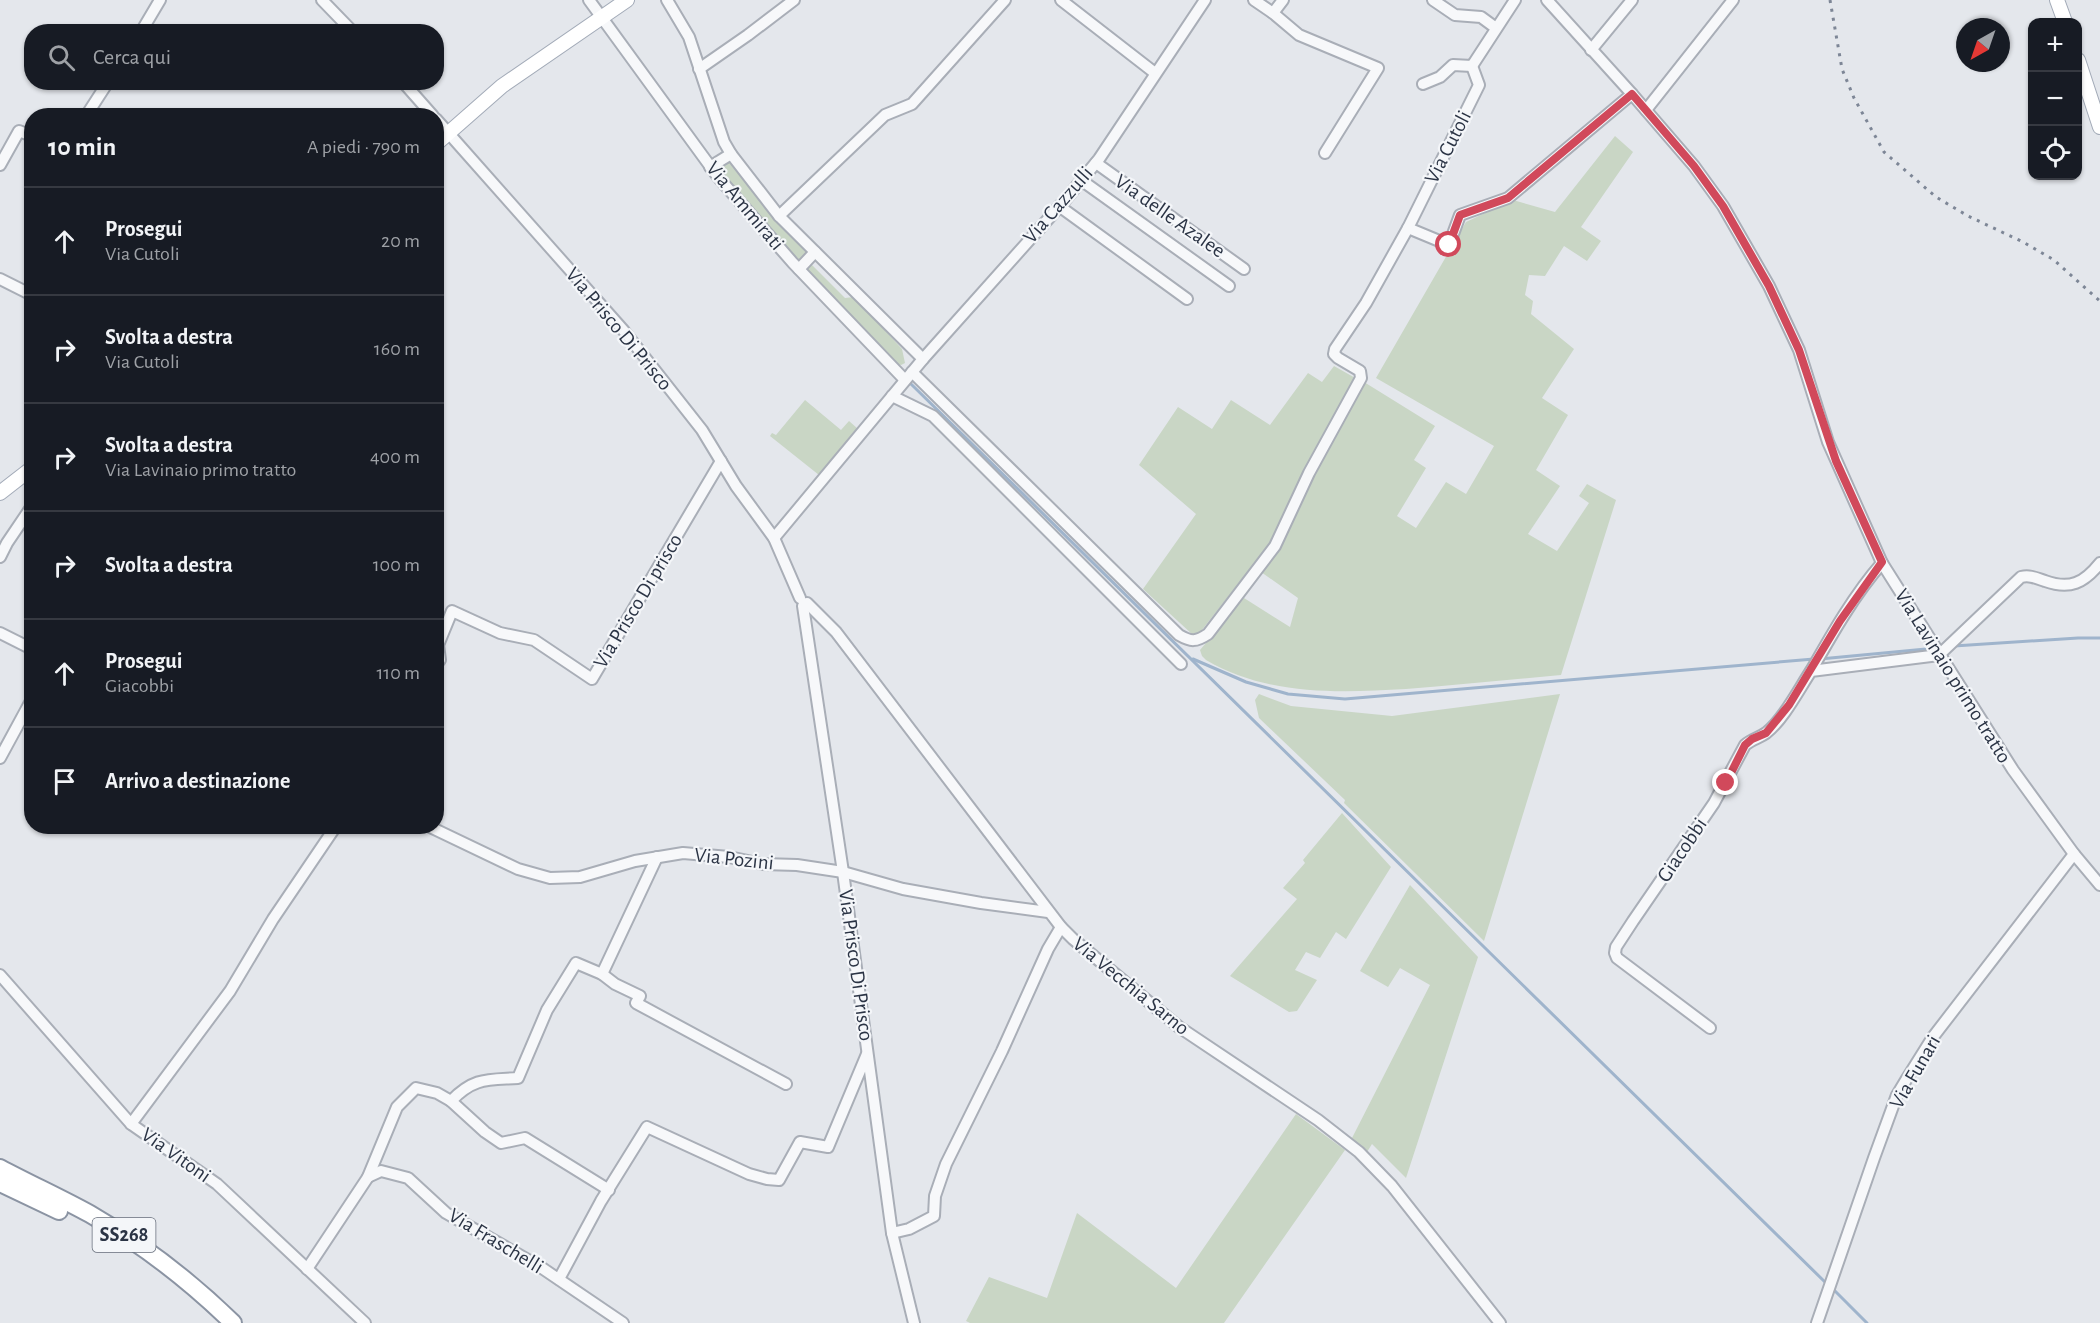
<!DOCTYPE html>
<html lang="it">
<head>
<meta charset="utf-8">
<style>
	:root { --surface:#171b24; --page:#20242c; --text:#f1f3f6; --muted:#9ea1a6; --line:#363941 }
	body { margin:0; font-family:"Alegreya Sans",sans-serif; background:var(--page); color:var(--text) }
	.controls { position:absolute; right:18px; top:18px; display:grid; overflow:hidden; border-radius:12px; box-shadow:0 2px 4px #0004 }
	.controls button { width:54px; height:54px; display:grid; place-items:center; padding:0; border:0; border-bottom:2px solid var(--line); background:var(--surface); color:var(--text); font:30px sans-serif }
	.compass { position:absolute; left:1956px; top:18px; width:54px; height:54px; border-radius:50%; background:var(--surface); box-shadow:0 2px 4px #0004; rotate:220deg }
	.stop { position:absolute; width:18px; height:18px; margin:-14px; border:4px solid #d1495b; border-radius:50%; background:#fff }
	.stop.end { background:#d1495b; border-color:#fff; box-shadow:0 2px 6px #0008 }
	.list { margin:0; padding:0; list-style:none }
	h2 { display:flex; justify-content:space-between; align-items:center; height:78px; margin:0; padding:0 24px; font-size:26px }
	h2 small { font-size:20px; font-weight:400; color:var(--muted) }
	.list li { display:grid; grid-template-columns:39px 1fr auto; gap:18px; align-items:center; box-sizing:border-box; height:108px; padding:0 24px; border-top:2px solid var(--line) }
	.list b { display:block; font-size:22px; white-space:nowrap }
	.list p { margin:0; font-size:20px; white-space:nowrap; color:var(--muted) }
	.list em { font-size:20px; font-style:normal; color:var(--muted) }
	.icon { flex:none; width:33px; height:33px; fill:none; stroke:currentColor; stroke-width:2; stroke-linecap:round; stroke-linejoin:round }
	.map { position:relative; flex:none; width:2100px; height:1323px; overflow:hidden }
	.search { position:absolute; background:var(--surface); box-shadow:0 2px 4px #0004; left:24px; top:24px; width:420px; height:66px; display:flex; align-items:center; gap:15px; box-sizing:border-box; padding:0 21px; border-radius:24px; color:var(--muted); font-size:22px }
	.panel { position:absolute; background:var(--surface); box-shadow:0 2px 4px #0004; left:24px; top:108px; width:420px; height:726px; border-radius:24px }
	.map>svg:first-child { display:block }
	.green { fill:#c9d6c5 }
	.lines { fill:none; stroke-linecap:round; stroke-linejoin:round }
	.stream { stroke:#9fb4cc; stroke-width:3 }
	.minor-casing { stroke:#a9aeb7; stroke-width:14 }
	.major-casing { stroke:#a3abb8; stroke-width:16 }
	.highway-casing { stroke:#8b94a3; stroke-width:20 }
	.minor { stroke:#f7f8fa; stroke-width:10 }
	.major { stroke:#fff; stroke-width:14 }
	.highway { stroke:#fff; stroke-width:16 }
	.rail { stroke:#7d8696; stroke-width:3; stroke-dasharray:3 6; stroke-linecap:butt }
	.route { stroke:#d1495b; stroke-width:8 }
	.labels { text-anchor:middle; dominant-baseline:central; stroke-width:4.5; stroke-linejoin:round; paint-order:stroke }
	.shield { fill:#f4f6f9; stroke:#676e7b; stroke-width:1.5 }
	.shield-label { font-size:20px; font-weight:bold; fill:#2b3445 }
	.street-label { font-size:21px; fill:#2b3445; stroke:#f4f6f9 }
</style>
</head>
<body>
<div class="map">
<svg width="2100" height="1323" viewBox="0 0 2100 1323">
	<rect width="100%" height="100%" fill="#e4e7ec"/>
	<!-- green -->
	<g class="green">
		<path d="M1615,136L1633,152L1581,227L1601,241L1587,261L1564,246L1545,276L1529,275L1525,295L1533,301L1531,314L1574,349L1542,398L1568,415L1536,470L1560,486L1528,534L1557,551L1589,503L1579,496L1587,484L1616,500L1561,675C1509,680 1458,685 1406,689C1338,693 1268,696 1206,660L1202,656L1200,650L1244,598L1290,627L1298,598L1261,572L1364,382L1435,426L1414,460L1426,468L1397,516L1416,528L1446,482L1466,494L1494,446L1376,378L1466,222L1513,200L1555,212Z"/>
		<polygon points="730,161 762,203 807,252 797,262 739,196 719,168"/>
		<polygon points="810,263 845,298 854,297 902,349 905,363 901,365 896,364 804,270"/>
		<polygon points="1334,366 1357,379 1267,547 1198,635 1193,635 1143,589 1196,514 1139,465 1178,407 1212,429 1231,400 1270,425 1308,373 1322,382"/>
		<polygon points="805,400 841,430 849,421 858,429 819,475 770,436 772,433 776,435"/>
		<polygon points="1259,694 1291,706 1392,716 1560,694 1484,941 1344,803 1345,800 1259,718 1255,700"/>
		<polygon points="1342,813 1391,867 1346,939 1336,932 1320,958 1306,952 1295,970 1317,980 1297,1011 1289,1012 1230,976 1297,899 1283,888 1305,863 1303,860"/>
		<polygon points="1410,885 1478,957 1406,1178 1372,1144 1367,1152 1352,1138 1430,985 1400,968 1388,987 1360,971"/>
		<polygon points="1296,1114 1345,1150 1224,1323 970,1323 966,1321 989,1277 1047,1298 1077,1213 1176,1288"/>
	</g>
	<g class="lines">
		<!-- stream -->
		<g class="stream">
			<polyline points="911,384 1827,1284"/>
			<polyline points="1954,646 2078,638 2100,638"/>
			<polyline points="1193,659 1246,682 1288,694 1345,699 1814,659"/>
			<polyline points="1820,659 1926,649"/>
			<polyline points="1832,1288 1867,1323"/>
		</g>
		<!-- minor casing -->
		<g class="minor-casing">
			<g id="minor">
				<polyline points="322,0 353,32"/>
				<polyline points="589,0 718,177 793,263 905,380"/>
				<polyline points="667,0 689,37 724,142 731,154 779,216 923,359"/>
				<polyline points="1061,0 1155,73"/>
				<polyline points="1254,0 1273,13 1299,35 1378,68 1325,153"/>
				<polyline points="1433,0 1455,15 1481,17 1496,28"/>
				<polyline points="1547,0 1632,94 1694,166 1723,206 1769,286 1799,350 1828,442 1882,563 2013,770 2074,854 2100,885"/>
				<polyline points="1273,13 1283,0"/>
				<polyline points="141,32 160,0"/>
				<polyline points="1591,50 1632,0"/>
				<polyline points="1472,66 1479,85 1408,228 1449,245 1460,215 1508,198 1632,94"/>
				<polyline points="699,69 748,35 794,0"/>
				<polyline points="403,82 433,116"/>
				<polyline points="1423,84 1440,77 1453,65 1472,66 1515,0"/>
				<polyline points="1646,110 1733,0"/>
				<polyline points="86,116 108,82"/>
				<polyline points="436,119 624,331 702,430 736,486 774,538 800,598"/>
				<polyline points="1096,163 1244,269"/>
				<polyline points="0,165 19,131 32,136"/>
				<polyline points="710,167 731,154"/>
				<polyline points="1081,180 1229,286"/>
				<polyline points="1059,206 1187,299"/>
				<polyline points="779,216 885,115 912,104 1005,0"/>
				<polyline points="799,269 815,252"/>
				<polyline points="0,279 32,295"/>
				<path d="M912,372L1179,635C1191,642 1196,642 1208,634L1275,546L1309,473L1361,378L1360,371L1338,358L1334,354L1335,349L1366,303L1408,228"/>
				<polyline points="892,396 933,416 1181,664"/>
				<polyline points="774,538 923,359 1066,199 1099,159 1205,0"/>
				<polyline points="0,557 7,543 32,506"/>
				<polyline points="807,603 836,632 1061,927 1073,939 1179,1027 1318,1120 1359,1152 1392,1186 1500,1323"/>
				<polyline points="803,606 843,872 892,1233 914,1323"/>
				<polyline points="0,633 32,649"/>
				<polyline points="436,665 440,660 438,645 452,611 500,633 534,640 592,679 721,461"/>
				<path d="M1811,671C1832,634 1854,595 1882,563"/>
				<polyline points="0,758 32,699"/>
				<polyline points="428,826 518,869 550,878 580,877 635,861 683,853 729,857 762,864 797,865 843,872 903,889 981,903 1048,912"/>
				<polyline points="602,974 615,984 640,996 636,1003 786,1084"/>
				<polyline points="0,975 131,1124 217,1184 365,1323"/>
				<path d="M1710,1028L1617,958L1615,953L1616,947L1633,921L1714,803L1745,745C1752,739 1759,738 1766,733C1783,720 1799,689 1811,671L1939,655L2021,577C2030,575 2036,578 2045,581C2070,590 2084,583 2100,563"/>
				<polyline points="451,1101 485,1132 501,1143 525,1138 609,1190"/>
				<polyline points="131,1124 230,991 273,919 336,826"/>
				<polyline points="368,1177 381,1171 408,1178 446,1213 542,1268 623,1323"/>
				<polyline points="892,1233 909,1229 934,1216 935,1196 946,1164 1002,1051 1048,949 1061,927"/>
				<path d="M307,1269L368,1177L397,1107L416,1088L437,1093L451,1101C474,1077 488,1080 518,1078L547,1010L576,963L602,974L657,857"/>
				<polyline points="559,1279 601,1201 647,1127 749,1174 767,1179 779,1180 800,1142 828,1147 867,1054"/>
				<polyline points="1817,1323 1874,1158 1897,1095 1906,1080 1933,1037 2074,854"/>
			</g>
		</g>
		<!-- major casing -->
		<g class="major-casing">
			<g id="major">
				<polyline points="2057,0 2065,22"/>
				<polyline points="2078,60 2100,127"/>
				<polyline points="436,144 502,86 627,0"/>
				<polyline points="0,493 32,468"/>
			</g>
		</g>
		<!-- highway casing -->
		<g class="highway-casing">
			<g id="highway">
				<path d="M0,1168C30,1184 61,1198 90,1214C142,1244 190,1281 233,1323"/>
				<polyline points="0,1183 59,1211"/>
			</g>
		</g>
		<!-- minor -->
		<use href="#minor" class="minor"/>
		<!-- major -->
		<use href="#major" class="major"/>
		<!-- highway -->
		<use href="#highway" class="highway"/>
		<!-- rail -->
		<polyline class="rail" points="1830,0 1842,69 1854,98 1884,152 1936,197 1968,216 2023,242 2054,260 2100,301"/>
	</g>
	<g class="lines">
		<!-- route -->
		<polyline class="route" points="1449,245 1460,215 1508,198 1632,94 1694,166 1723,206 1769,286 1799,350 1836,461 1882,562 1840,621 1789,705 1766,733 1752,739 1745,745 1726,783"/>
	</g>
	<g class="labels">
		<!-- shield labels -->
		<rect class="shield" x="92.5" y="1218" width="63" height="34" rx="4.5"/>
		<g class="shield-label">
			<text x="124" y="1235">SS268</text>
		</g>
		<!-- street labels -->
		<g class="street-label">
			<text transform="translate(1448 147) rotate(-63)">Via Cutoli</text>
			<text transform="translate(1058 205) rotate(-49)">Via Cazzulli</text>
			<text transform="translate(745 206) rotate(50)">Via Ammirati</text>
			<text transform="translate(1170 216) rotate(35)">Via delle Azalee</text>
			<text transform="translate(619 329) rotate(50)">Via Prisco Di Prisco</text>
			<text transform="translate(638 601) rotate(-59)">Via Prisco Di prisco</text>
			<text transform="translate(1953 676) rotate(58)">Via Lavinaio primo tratto</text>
			<text transform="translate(1682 850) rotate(-56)">Giacobbi</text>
			<text transform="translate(734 859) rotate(6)">Via Pozini</text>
			<text transform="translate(856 965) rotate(82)">Via Prisco Di Prisco</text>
			<text transform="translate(1131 986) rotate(39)">Via Vecchia Sarno</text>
			<text transform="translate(1915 1072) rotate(-60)">Via Funari</text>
			<text transform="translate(176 1155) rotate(35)">Via Vitoni</text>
			<text transform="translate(496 1241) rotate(31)">Via Fraschelli</text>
		</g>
	</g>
</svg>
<div class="controls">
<button>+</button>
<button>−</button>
<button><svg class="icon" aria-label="locate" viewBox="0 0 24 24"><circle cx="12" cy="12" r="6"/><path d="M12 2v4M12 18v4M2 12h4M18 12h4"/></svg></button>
</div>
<svg class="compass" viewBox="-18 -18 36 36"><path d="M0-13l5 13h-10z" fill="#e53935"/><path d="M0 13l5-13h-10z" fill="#9ea1a6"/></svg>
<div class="stop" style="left:1449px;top:245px"></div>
<div class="stop end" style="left:1726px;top:783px"></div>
<div class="search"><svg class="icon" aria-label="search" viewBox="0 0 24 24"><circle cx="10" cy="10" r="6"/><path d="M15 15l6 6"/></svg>Cerca qui</div>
<section class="panel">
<h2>10 min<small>A piedi · 790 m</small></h2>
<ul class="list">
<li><svg class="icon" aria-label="ahead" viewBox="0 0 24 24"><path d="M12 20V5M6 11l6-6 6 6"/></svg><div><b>Prosegui</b><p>Via Cutoli</p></div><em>20 m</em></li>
<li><svg class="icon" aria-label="right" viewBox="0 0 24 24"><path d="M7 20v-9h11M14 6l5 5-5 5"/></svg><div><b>Svolta a destra</b><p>Via Cutoli</p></div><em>160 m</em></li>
<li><svg class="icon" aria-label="right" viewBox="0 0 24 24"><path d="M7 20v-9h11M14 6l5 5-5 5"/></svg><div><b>Svolta a destra</b><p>Via Lavinaio primo tratto</p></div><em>400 m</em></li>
<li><svg class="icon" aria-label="right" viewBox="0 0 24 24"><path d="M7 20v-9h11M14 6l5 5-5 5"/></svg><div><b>Svolta a destra</b></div><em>100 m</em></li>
<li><svg class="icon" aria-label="ahead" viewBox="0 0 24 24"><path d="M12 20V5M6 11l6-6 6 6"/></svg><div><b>Prosegui</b><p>Giacobbi</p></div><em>110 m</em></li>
<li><svg class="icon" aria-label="arrive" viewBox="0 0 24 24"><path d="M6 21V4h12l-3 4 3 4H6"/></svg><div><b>Arrivo a destinazione</b></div></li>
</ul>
</section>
</div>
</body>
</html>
